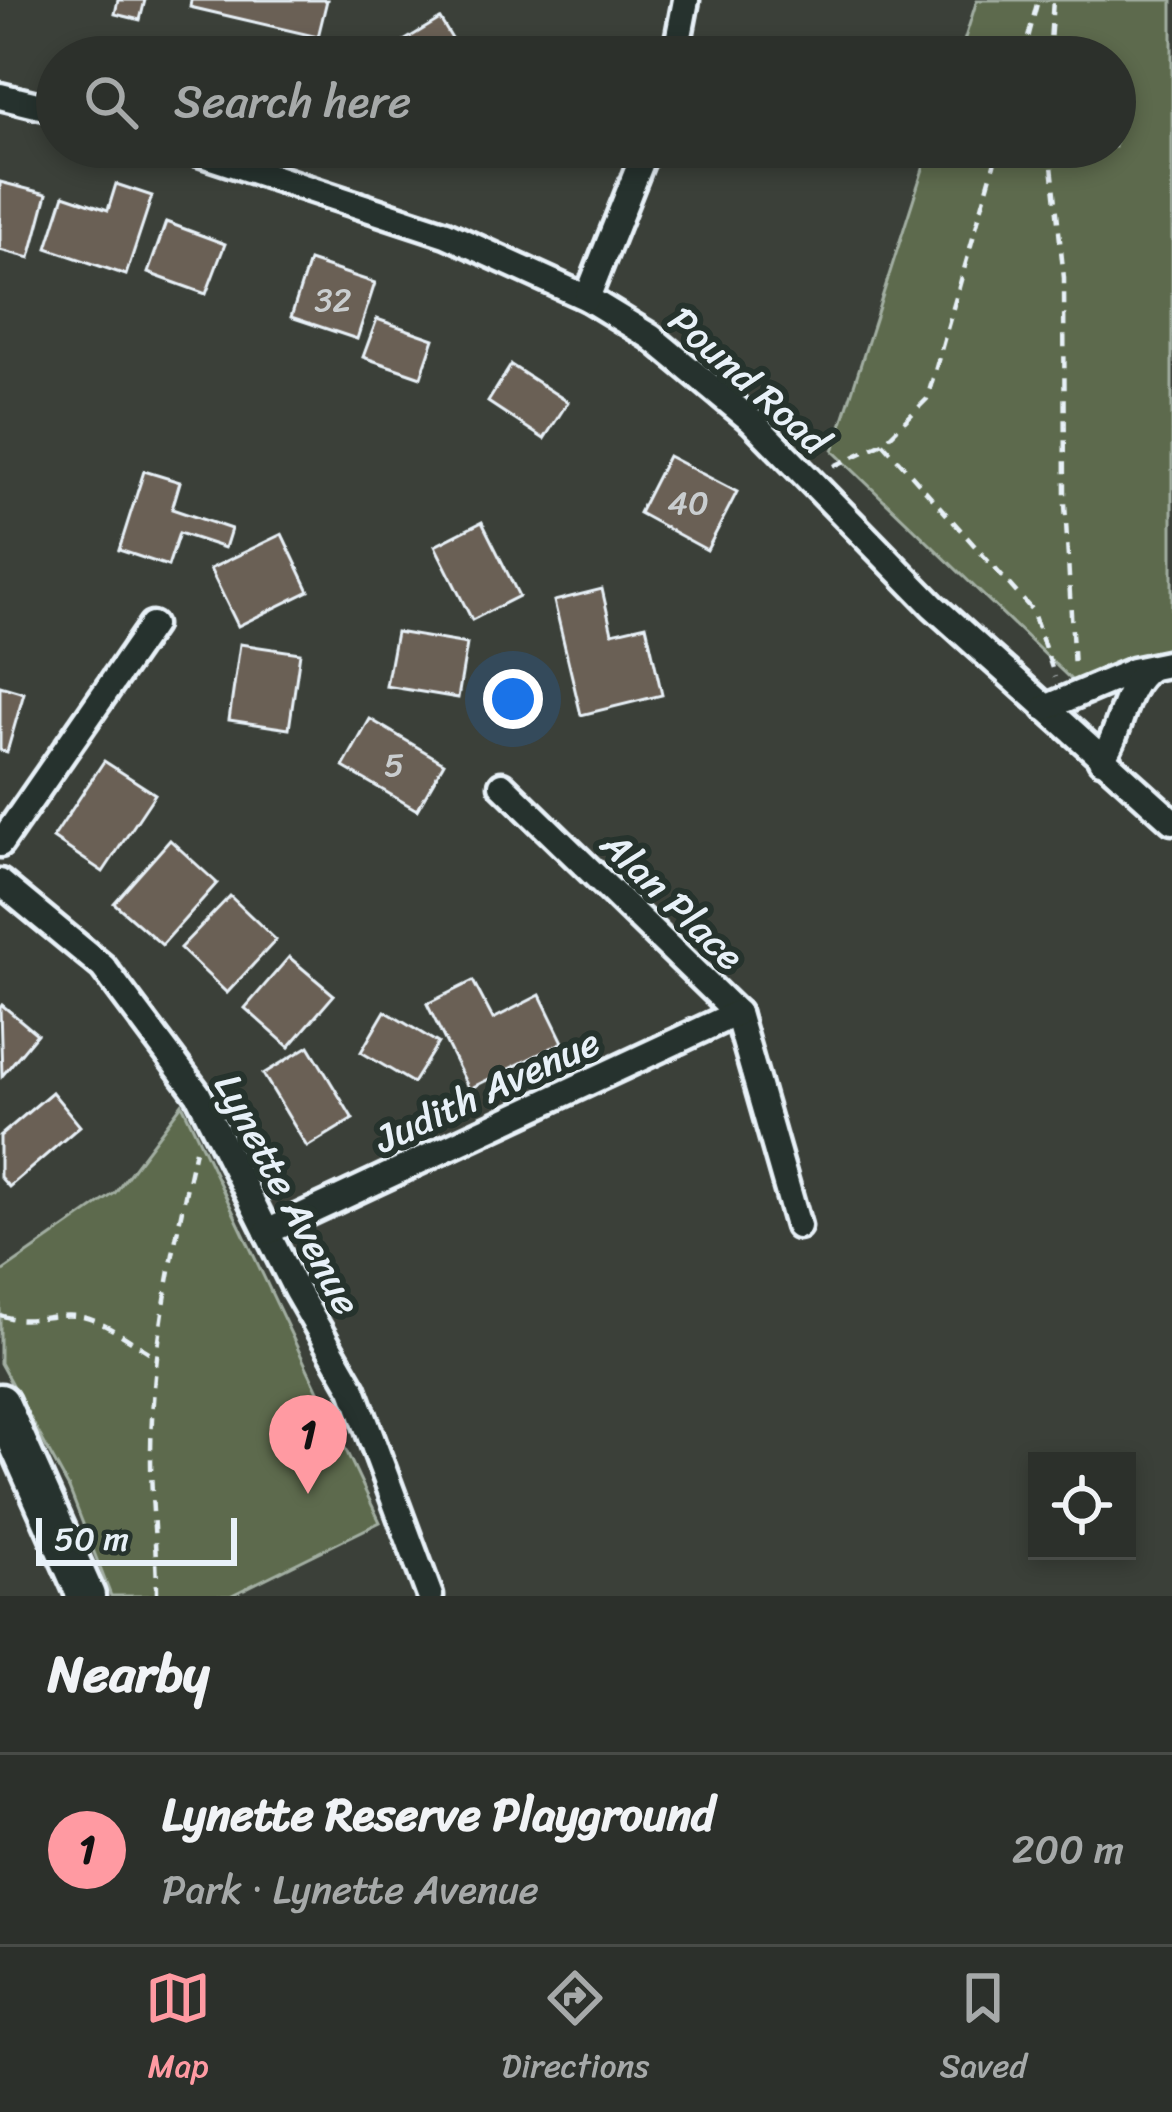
<!DOCTYPE html>
<html lang="en">
<head>
<meta charset="utf-8">
<style>
	:root { --surface:#2c302b; --page:#383c37; --text:#f1f3f6; --muted:#a6a9a9; --line:#484b47; --accent:#ff9aa2 }
	body { margin:0; font-family:Sriracha,sans-serif; background:var(--page); color:var(--text) }
	.controls { position:absolute; right:36px; bottom:36px; display:grid; overflow:hidden; border-radius:0px; box-shadow:0 6px 18px #0003 }
	.controls button { width:108px; height:108px; display:grid; place-items:center; padding:0; border:0; border-bottom:3px solid var(--line); background:var(--surface); color:var(--text); font:60px sans-serif }
	.scale { position:absolute; left:36px; bottom:30px; width:201px; box-sizing:border-box; padding-left:12px; border:6px solid #e8f1f8; border-top:0; font-size:33px; line-height:42px; white-space:nowrap; color:#e8f1f8; -webkit-text-stroke:9px #26332d; paint-order:stroke }
	.you { position:absolute; left:513px; top:699px; width:42px; height:42px; margin:-30px; border:9px solid #fff; border-radius:50%; background:#1a73e8; box-shadow:0 0 0 18px #1a73e833 }
	.badge { display:grid; place-items:center; width:78px; height:78px; border-radius:50%; background:var(--accent); color:#111; font-size:39px; font-weight:700 }
	.pin { position:absolute; translate:-50% -99px; filter:drop-shadow(0 3px 6px #0008) }
	.pin::after { content:''; position:absolute; top:63px; width:42px; height:36px; background:inherit; clip-path:polygon(0 0,100% 0,50% 100%) }
	.list { margin:0; padding:0; list-style:none }
	h2 { display:flex; justify-content:space-between; align-items:center; height:156px; margin:0; padding:0 48px; font-size:51px }
	h2 small { font-size:39px; font-weight:400; color:var(--muted) }
	.list li { display:grid; grid-template-columns:78px 1fr auto; gap:36px; align-items:center; box-sizing:border-box; height:192px; padding:0 48px; border-top:3px solid var(--line) }
	.list b { display:block; font-size:45px; white-space:nowrap }
	.list p { margin:0; font-size:39px; white-space:nowrap; color:var(--muted) }
	.list em { font-size:39px; font-style:normal; color:var(--muted) }
	.icon { flex:none; width:66px; height:66px; fill:none; stroke:currentColor; stroke-width:2; stroke-linecap:round; stroke-linejoin:round }
	.map { position:relative; flex:none; width:1172px; height:1596px; overflow:hidden }
	.search { position:absolute; background:var(--surface); box-shadow:0 6px 18px #0003; left:36px; right:36px; top:36px; height:132px; display:flex; align-items:center; gap:30px; box-sizing:border-box; padding:0 42px; border-radius:66px; color:var(--muted); font-size:45px }
	.sheet { height:348px; background:var(--surface) }
	nav { display:flex; justify-content:space-around; align-items:center; box-sizing:border-box; height:168px; border-top:3px solid var(--line); background:var(--surface); font-size:33px; color:var(--muted) }
	nav a { display:grid; justify-items:center; gap:6px }
	nav .on { color:var(--accent) }
	.map>svg:first-child { display:block }
	.green { fill:#5d6b4d; stroke:#a2aea2; stroke-width:3 }
	.building { fill:#6b6055; stroke:#e8f1f8; stroke-width:3 }
	.lines { fill:none; stroke-linecap:round; stroke-linejoin:round }
	.minor-casing { stroke:#e8f1f8; stroke-width:33 }
	.primary-casing { stroke:#e8f1f8; stroke-width:45 }
	.path { stroke:#e8f1f8; stroke-width:4.5; stroke-dasharray:12 9; stroke-linecap:butt }
	.minor { stroke:#26332d; stroke-width:24 }
	.primary { stroke:#26332d; stroke-width:36 }
	.labels { text-anchor:middle; dominant-baseline:central; stroke-width:12; stroke-linejoin:round; paint-order:stroke }
	.number-label { font-size:33px; fill:#c9cdcf }
	.street-label { font-size:39px; fill:#e8f1f8; stroke:#26332d }
</style>
</head>
<body>
<div class="map">
<svg width="1172" height="1596" viewBox="0 0 1172 1596">
	<rect width="100%" height="100%" fill="#3b4039"/>
	<filter id="ink" filterUnits="userSpaceOnUse"><feTurbulence type="fractalNoise" baseFrequency=".00833" numOctaves="2"/><feDisplacementMap in="SourceGraphic" scale="24" xChannelSelector="R" yChannelSelector="G"/><feConvolveMatrix kernelMatrix="1 2 1 2 8 2 1 2 1" color-interpolation-filters="sRGB"/></filter>
	<g filter="url(#ink)">
		<!-- green -->
		<g class="green">
			<polygon points="977,0 1172,0 1172,666 1084,692 833,451 930,147 1115,147 1115,57 959,57"/>
			<polygon points="182,1104 380,1522 230,1596 111,1596 69,1488 0,1363 0,1273 115,1193"/>
		</g>
		<!-- building -->
		<g class="building">
			<polygon points="118,0 145,0 140,20 115,14"/>
			<polygon points="191,0 327,0 318,37 190,7"/>
			<polygon points="440,19 463,57 390,57 387,51"/>
			<polygon points="0,182 47,194 30,258 0,250"/>
			<polygon points="116,184 152,196 126,275 47,248 64,195 108,210"/>
			<polygon points="166,222 225,244 206,294 148,273"/>
			<polygon points="309,261 375,283 357,339 291,317"/>
			<polygon points="377,319 434,339 421,377 363,357"/>
			<polygon points="511,365 568,402 544,439 488,402"/>
			<polygon points="668,456 737,492 707,550 639,513"/>
			<polygon points="144,471 180,482 172,509 231,529 225,548 179,533 168,566 119,550"/>
			<polygon points="482,522 519,596 472,620 435,546"/>
			<polygon points="282,534 309,591 238,626 210,569"/>
			<polygon points="602,589 612,633 646,625 662,695 581,715 554,601"/>
			<polygon points="396,632 467,644 458,698 386,686"/>
			<polygon points="240,644 300,653 289,729 229,720"/>
			<polygon points="0,686 24,693 7,752 0,750"/>
			<polygon points="370,719 444,763 417,810 343,767"/>
			<polygon points="104,761 155,794 103,872 53,838"/>
			<polygon points="170,840 217,883 162,945 114,903"/>
			<polygon points="230,896 276,940 227,993 180,948"/>
			<polygon points="289,957 334,995 289,1047 245,1008"/>
			<polygon points="473,981 493,1019 540,995 563,1042 469,1089 427,1004"/>
			<polygon points="2,1005 37,1034 2,1076 0,1008"/>
			<polygon points="385,1011 438,1043 413,1083 361,1052"/>
			<polygon points="309,1046 353,1119 307,1147 263,1074"/>
			<polygon points="52,1092 80,1126 9,1187 0,1177 0,1136"/>
		</g>
		<g class="lines">
			<!-- minor casing -->
			<g class="minor-casing">
				<g id="minor">
					<polyline points="675,57 686,0"/>
					<polyline points="0,96 57,110"/>
					<polyline points="181,147 446,234 587,298 651,337 752,421 933,606 1172,821"/>
					<polyline points="587,298 647,147"/>
					<polyline points="1045,708 1133,671 1172,663"/>
					<path d="M1101,760C1123,730 1122,687 1150,668"/>
					<polyline points="502,785 737,1013 798,1226"/>
					<polyline points="0,844 152,625"/>
					<polyline points="0,882 103,967 198,1094 296,1290 353,1389 430,1596"/>
					<polyline points="267,1232 737,1013"/>
				</g>
			</g>
			<!-- primary casing -->
			<g class="primary-casing">
				<polyline id="primary" points="0,1403 86,1596"/>
			</g>
			<!-- path -->
			<g class="path">
				<polyline points="1023,57 1038,0"/>
				<polyline points="1049,57 1053,0"/>
				<polyline points="1050,147 1064,278 1065,503 1074,669"/>
				<polyline points="883,443 1032,610 1055,677"/>
				<polyline points="834,466 883,443 927,399 999,147"/>
				<path d="M0,1315C29,1326 47,1313 77,1316C103,1319 133,1344 156,1356"/>
				<path d="M157,1596C157,1550 151,1504 151,1458C151,1354 172,1252 195,1150"/>
			</g>
			<!-- minor -->
			<use href="#minor" class="minor"/>
			<!-- primary -->
			<use href="#primary" class="primary"/>
		</g>
	</g>
	<g class="labels">
		<!-- number labels -->
		<g class="number-label">
			<text x="333" y="300">32</text>
			<text x="688" y="503">40</text>
			<text x="394" y="765">5</text>
		</g>
		<!-- street labels -->
		<g class="street-label">
			<text transform="translate(749 380) rotate(42)">Pound Road</text>
			<text transform="translate(673 900) rotate(44)">Alan Place</text>
			<text transform="translate(487 1090) rotate(-25)">Judith Avenue</text>
			<text transform="translate(288 1194) rotate(62)">Lynette Avenue</text>
		</g>
	</g>
</svg>
<div class="controls">
<button><svg class="icon" aria-label="locate" viewBox="0 0 24 24"><circle cx="12" cy="12" r="6"/><path d="M12 2v4M12 18v4M2 12h4M18 12h4"/></svg></button>
</div>
<div class="scale">50 m</div>
<div class="you"></div>
<div class="pin badge" style="left:308px;top:1494px">1</div>
<div class="search"><svg class="icon" aria-label="search" viewBox="0 0 24 24"><circle cx="10" cy="10" r="6"/><path d="M15 15l6 6"/></svg>Search here</div>
</div>
<section class="sheet">
<h2>Nearby<small></small></h2>
<ul class="list">
<li><span class="badge">1</span><div><b>Lynette Reserve Playground</b><p>Park · Lynette Avenue</p></div><em>200 m</em></li>
</ul>
</section>
<nav>
<a class="on"><svg class="icon" aria-label="map" viewBox="0 0 24 24"><path d="M3 6l6-2 6 2 6-2v14l-6 2-6-2-6 2zM9 4v14M15 6v14"/></svg>Map</a>
<a><svg class="icon" aria-label="directions" viewBox="0 0 24 24"><path d="M12 3l9 9-9 9-9-9zM9 14v-3h6M13 9l2 2-2 2"/></svg>Directions</a>
<a><svg class="icon" aria-label="saved" viewBox="0 0 24 24"><path d="M7 4h10v16l-5-4-5 4z"/></svg>Saved</a>
</nav>
</body>
</html>
